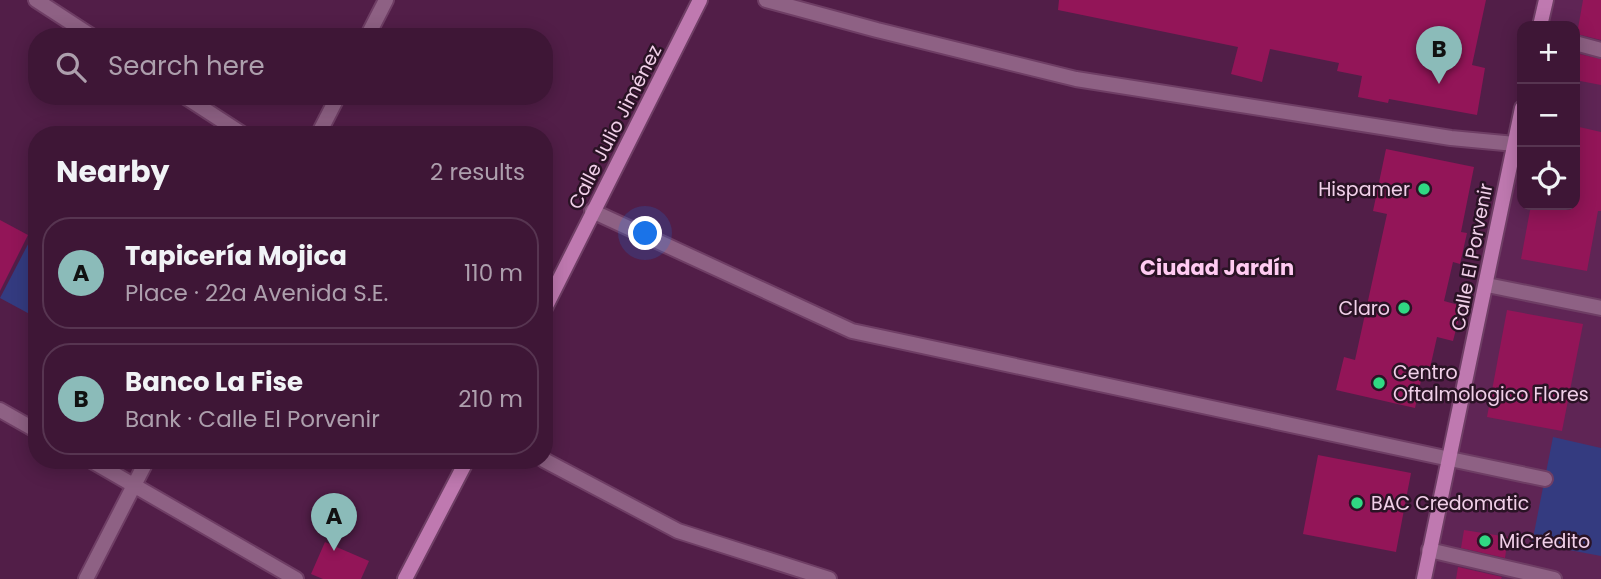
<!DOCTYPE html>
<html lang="en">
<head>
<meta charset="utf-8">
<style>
	:root { --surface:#3e1636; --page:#451f3e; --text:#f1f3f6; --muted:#ad9fad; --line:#573551; --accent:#8bbbb9 }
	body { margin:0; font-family:Poppins,sans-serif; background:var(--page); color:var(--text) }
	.controls { position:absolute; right:21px; top:21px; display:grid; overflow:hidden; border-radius:14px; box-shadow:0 4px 18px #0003 }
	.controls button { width:63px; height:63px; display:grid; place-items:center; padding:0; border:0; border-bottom:2px solid var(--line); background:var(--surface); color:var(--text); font:35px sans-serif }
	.you { position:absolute; left:646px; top:234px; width:24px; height:24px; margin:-18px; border:5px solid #fff; border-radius:50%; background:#1a73e8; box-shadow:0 0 0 10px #1a73e833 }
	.badge { display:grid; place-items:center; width:46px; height:46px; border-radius:50%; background:var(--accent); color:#111; font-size:23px; font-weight:700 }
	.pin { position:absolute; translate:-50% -58px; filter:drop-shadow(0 2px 4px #0008) }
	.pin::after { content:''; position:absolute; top:37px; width:24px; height:21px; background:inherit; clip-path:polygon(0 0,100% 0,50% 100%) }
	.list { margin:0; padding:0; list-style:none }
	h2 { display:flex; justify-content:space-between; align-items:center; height:91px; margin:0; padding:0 28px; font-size:30px }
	h2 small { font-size:23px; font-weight:400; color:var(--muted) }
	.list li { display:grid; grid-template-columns:46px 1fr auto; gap:21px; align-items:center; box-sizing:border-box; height:112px; margin:0 14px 14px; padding:0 14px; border:2px solid var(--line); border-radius:28px }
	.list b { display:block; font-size:26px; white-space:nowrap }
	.list p { margin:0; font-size:23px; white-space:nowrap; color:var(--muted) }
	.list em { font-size:23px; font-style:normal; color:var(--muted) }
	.icon { flex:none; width:38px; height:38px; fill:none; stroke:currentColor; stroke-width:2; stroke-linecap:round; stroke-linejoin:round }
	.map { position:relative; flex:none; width:1601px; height:579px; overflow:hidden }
	.search { position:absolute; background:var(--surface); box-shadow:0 4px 18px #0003; left:28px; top:28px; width:525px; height:77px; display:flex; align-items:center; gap:18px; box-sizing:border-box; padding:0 24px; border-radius:28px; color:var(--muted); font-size:26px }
	.panel { position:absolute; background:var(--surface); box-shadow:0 4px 18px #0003; left:28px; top:126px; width:525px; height:343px; border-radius:28px }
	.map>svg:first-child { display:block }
	.built { fill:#5f2555 }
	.green { fill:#343b80 }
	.building { fill:#931558 }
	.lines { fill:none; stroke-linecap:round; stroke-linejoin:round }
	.service-casing { stroke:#6f3e65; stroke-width:18 }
	.minor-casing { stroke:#6f3e65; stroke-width:18 }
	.secondary-casing { stroke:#6f3e65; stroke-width:18 }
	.service { stroke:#8e6184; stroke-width:14 }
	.minor { stroke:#8e6184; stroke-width:14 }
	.secondary { stroke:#bf79b0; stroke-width:14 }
	.poi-dot { fill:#30d883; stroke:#2a1325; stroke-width:2.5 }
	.labels { text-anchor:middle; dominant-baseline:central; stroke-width:5; stroke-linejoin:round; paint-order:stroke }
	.street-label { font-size:19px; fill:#f1d0e9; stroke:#2a1325 }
	.poi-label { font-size:19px; fill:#f1d0e9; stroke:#2a1325; text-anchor:start }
	.neighbourhood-label { font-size:21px; font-weight:bold; fill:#ffcbf2; stroke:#2a1325 }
</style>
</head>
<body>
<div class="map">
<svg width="1601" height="579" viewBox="0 0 1601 579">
	<rect width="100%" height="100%" fill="#521e48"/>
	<!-- built -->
	<polygon class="built" points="1545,0 1601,0 1601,579 1424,579 1522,110 1522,205 1575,205 1575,26 1539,26"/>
	<!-- green -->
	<g class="green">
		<polygon points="37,227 37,318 0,298"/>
		<polygon points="1553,437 1601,448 1601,556 1532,543"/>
	</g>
	<!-- building -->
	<g class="building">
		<polygon points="1059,0 1486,0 1472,65 1485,68 1477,115 1389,99 1388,103 1358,97 1362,76 1337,71 1339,63 1270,49 1262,82 1231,74 1238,47 1058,10"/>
		<polygon points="1583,0 1601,0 1601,40 1577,34"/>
		<polygon points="1575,53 1601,59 1601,85 1575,80"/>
		<polygon points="1575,126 1601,132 1601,211 1598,211 1587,271 1521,259 1531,205 1575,205"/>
		<polygon points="1386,149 1474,167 1461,232 1467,233 1460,264 1453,262 1444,301 1462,306 1453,341 1437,337 1430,368 1424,367 1415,408 1336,390 1344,357 1355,360 1387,214 1373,211"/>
		<polygon points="0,220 28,235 0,291"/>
		<polygon points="1507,310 1583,324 1562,431 1487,417"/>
		<polygon points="1318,455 1411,473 1396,552 1303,534"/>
		<polygon points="1464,530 1508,537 1505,558 1461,548"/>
		<polygon points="325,542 369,561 361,579 323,579 311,574"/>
		<polygon points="1458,567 1502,577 1501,579 1456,579"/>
	</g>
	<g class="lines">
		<!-- service casing -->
		<g class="service-casing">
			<g id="service">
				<polyline points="1450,459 1545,479"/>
				<polyline points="1429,550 1554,579"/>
			</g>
		</g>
		<!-- minor casing -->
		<g class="minor-casing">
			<g id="minor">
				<polyline points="36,0 93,37"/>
				<polyline points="766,0 877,30 1076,79 1451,138 1515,144"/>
				<polyline points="367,37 386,0"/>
				<polyline points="1575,43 1601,50"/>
				<polyline points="184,96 244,135"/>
				<polyline points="318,135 338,96"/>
				<polyline points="592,211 852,331 1450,459"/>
				<polyline points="1487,285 1601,308"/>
				<polyline points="0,410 37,431"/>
				<polyline points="90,460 296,579"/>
				<polyline points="544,460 678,531 829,579"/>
				<polyline points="86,579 147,460"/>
			</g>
		</g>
		<!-- secondary casing -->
		<g class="secondary-casing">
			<g id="secondary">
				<polyline points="1540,26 1546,0"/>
				<polyline points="544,310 700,0"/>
				<polyline points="405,579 467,460"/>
				<polyline points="1424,579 1522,108"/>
			</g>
		</g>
		<!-- service -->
		<use href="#service" class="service"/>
		<!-- minor -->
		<use href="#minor" class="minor"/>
		<!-- secondary -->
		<use href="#secondary" class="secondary"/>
	</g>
	<!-- markers -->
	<g class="poi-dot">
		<circle cx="1424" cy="189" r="7"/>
		<circle cx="1404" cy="308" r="7"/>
		<circle cx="1379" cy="383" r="7"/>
		<circle cx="1357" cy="503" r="7"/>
		<circle cx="1485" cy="541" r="7"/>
	</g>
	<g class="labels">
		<!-- street labels -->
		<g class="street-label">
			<text transform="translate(615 127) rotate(-63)">Calle Julio Jiménez</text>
			<text transform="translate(1472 257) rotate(-79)">Calle El Porvenir</text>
		</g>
		<!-- poi labels -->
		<g class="poi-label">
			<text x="1410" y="189" text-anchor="end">Hispamer</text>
			<text x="1390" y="308" text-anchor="end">Claro</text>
			<text x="1393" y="372">Centro<tspan x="1393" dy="22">Oftalmologico Flores</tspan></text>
			<text x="1371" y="503">BAC Credomatic</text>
			<text x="1499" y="541">MiCrédito</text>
		</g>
		<!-- neighbourhood labels -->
		<g class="neighbourhood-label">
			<text x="1217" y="267">Ciudad Jardín</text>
		</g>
	</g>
</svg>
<div class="controls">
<button>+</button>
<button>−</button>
<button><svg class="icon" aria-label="locate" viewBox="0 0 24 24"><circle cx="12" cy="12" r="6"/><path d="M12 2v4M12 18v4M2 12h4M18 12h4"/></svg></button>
</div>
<div class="you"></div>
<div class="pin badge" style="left:334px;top:551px">A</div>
<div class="pin badge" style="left:1439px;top:84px">B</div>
<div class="search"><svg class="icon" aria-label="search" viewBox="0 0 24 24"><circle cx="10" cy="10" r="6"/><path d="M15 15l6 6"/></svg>Search here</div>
<section class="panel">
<h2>Nearby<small>2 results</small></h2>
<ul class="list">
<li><span class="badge">A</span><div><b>Tapicería Mojica</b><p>Place · 22a Avenida S.E.</p></div><em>110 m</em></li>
<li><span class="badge">B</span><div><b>Banco La Fise</b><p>Bank · Calle El Porvenir</p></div><em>210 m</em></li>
</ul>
</section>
</div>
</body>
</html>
